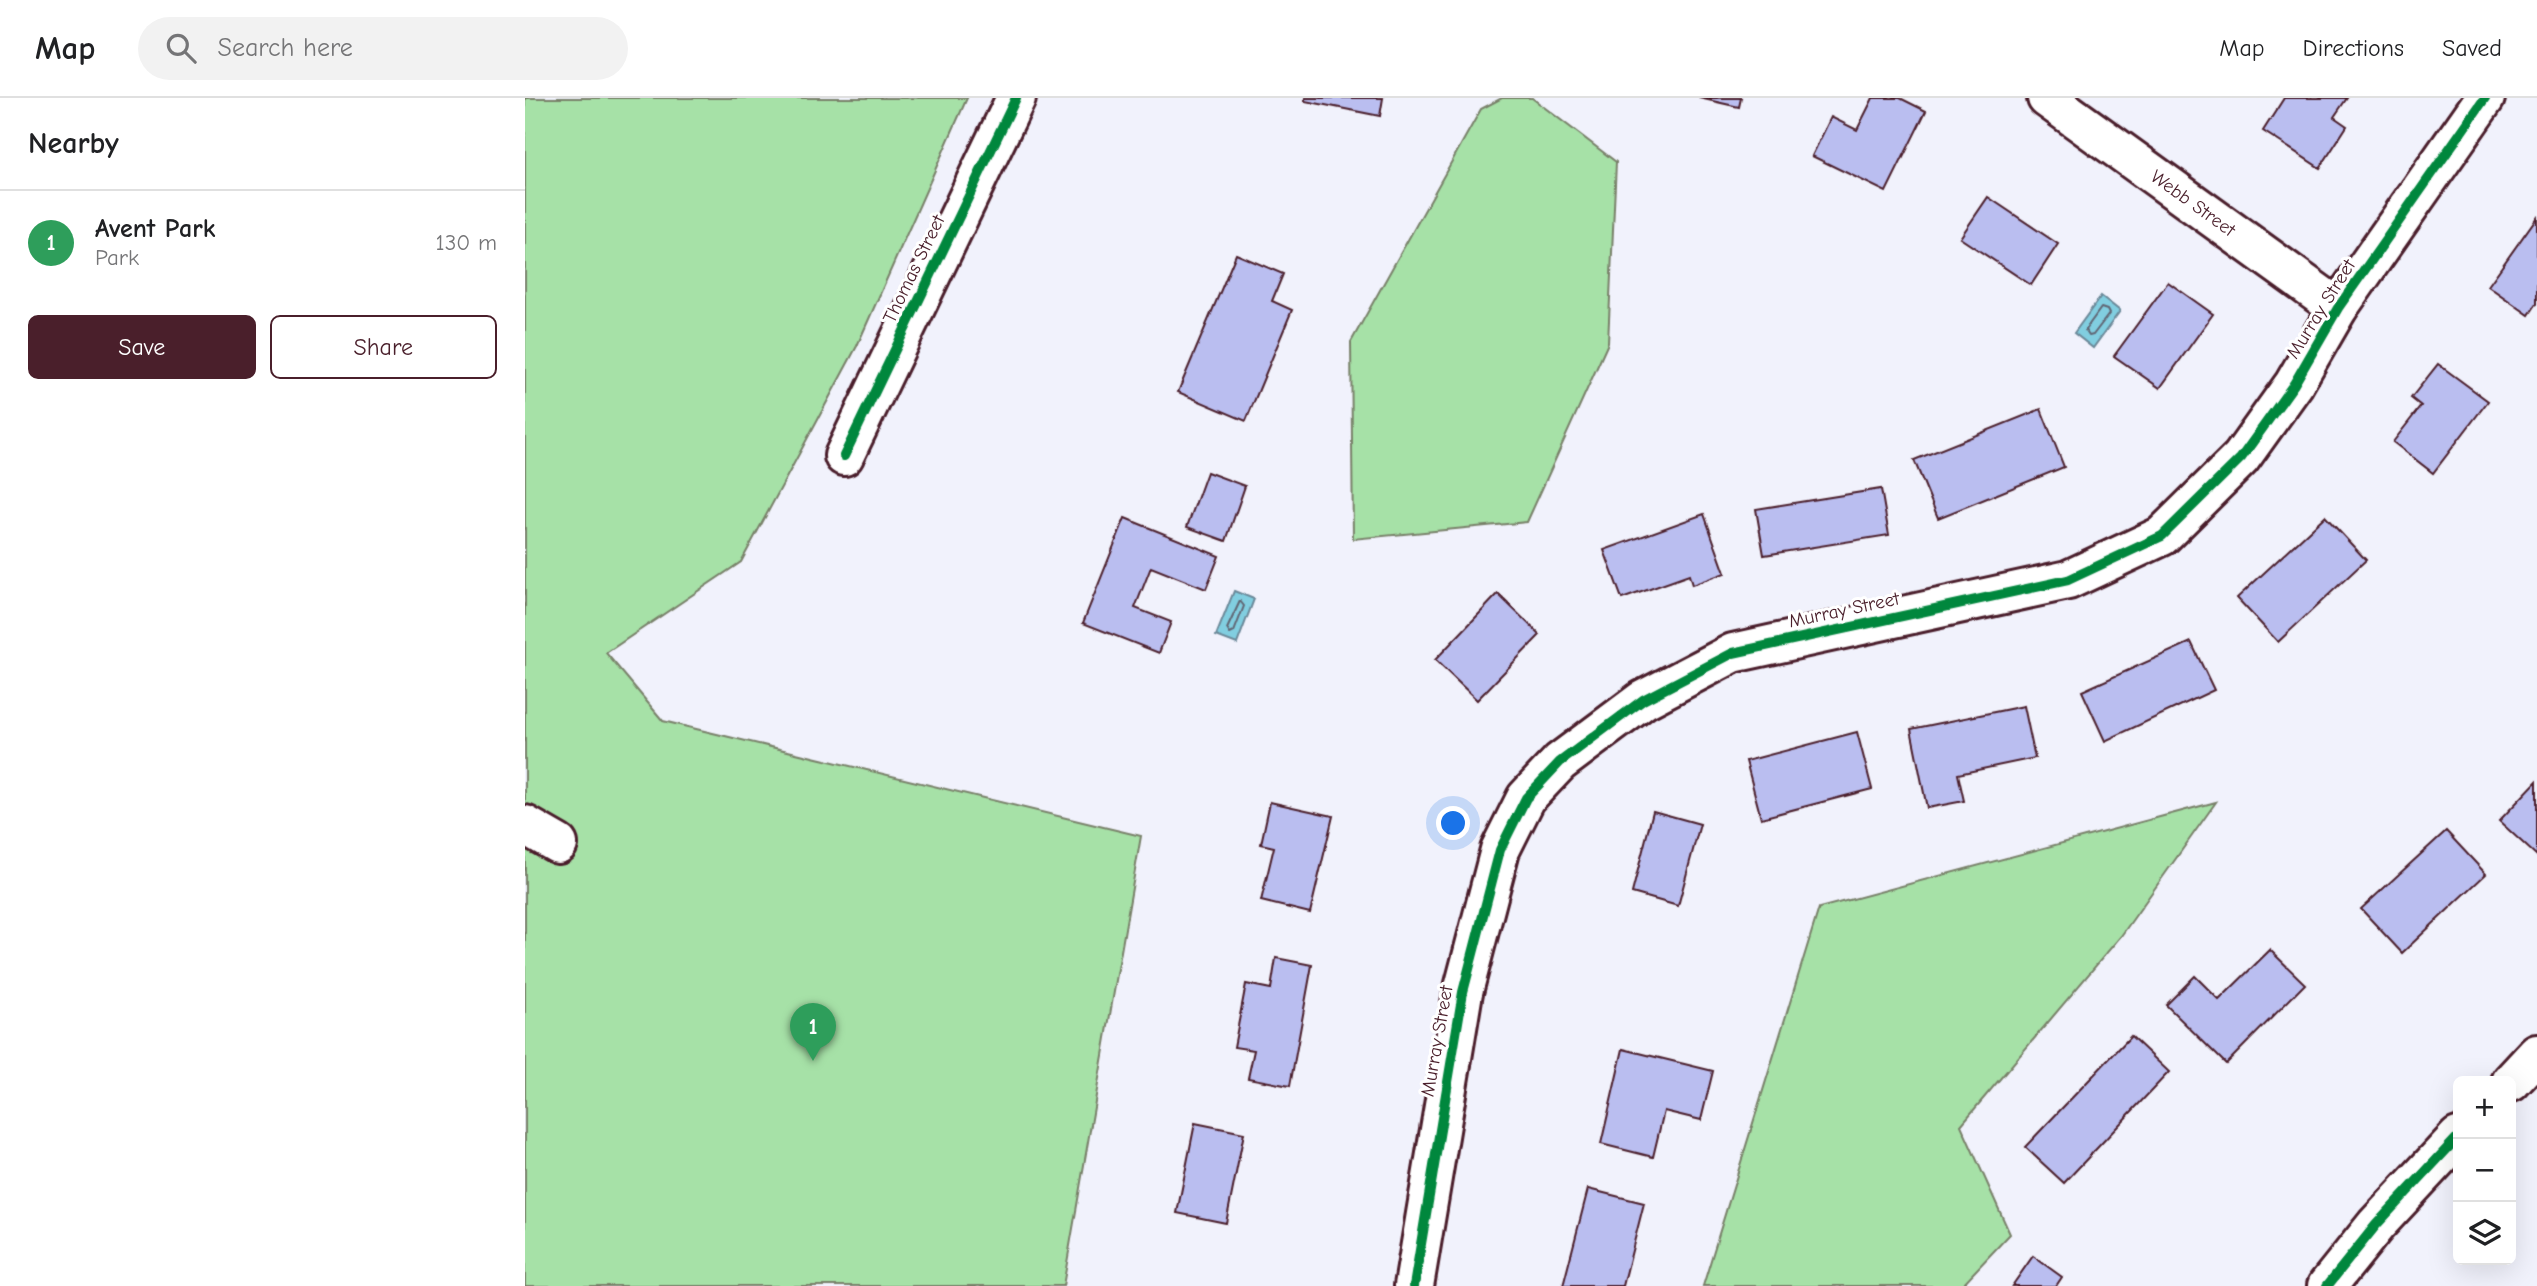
<!DOCTYPE html>
<html lang="en">
<head>
<meta charset="utf-8">
<style>
	:root { --surface:#fff; --page:#f2f2f2; --text:#202124; --muted:#757577; --line:#e0e0e0; --accent:#4a1f2b }
	body { margin:0; font-family:"Comic Neue",sans-serif; background:var(--page); color:var(--text) }
	.controls { position:absolute; right:21px; bottom:21px; display:grid; overflow:hidden; border-radius:10px; box-shadow:0 7px 28px #0002 }
	.controls button { width:63px; height:63px; display:grid; place-items:center; padding:0; border:0; border-bottom:2px solid var(--line); background:var(--surface); color:var(--text); font:35px sans-serif }
	.you { position:absolute; left:929px; top:726px; width:24px; height:24px; margin:-18px; border:5px solid #fff; border-radius:50%; background:#1a73e8; box-shadow:0 0 0 10px #1a73e833 }
	.badge { display:grid; place-items:center; width:46px; height:46px; border-radius:50%; background:var(--accent); color:#fff; font-size:23px; font-weight:700 }
	.pin { position:absolute; translate:-50% -58px; filter:drop-shadow(0 2px 4px #0008) }
	.pin::after { content:''; position:absolute; top:37px; width:24px; height:21px; background:inherit; clip-path:polygon(0 0,100% 0,50% 100%) }
	.list { margin:0; padding:0; list-style:none }
	h2 { display:flex; justify-content:space-between; align-items:center; height:91px; margin:0; padding:0 28px; font-size:30px }
	h2 small { font-size:23px; font-weight:400; color:var(--muted) }
	.list li { display:grid; grid-template-columns:46px 1fr auto; gap:21px; align-items:center; box-sizing:border-box; height:105px; padding:0 28px; border-top:2px solid var(--line) }
	.list b { display:block; font-size:26px; white-space:nowrap }
	.list p { margin:0; font-size:23px; white-space:nowrap; color:var(--muted) }
	.list em { font-size:23px; font-style:normal; color:var(--muted) }
	.actions { display:flex; gap:14px; padding:21px 28px }
	.actions a { flex:1; padding:16px 0; border:2px solid var(--accent); border-radius:10px; text-align:center; font-size:24px; color:var(--accent) }
	.actions .main { background:var(--accent); color:#fff }
	.icon { flex:none; width:38px; height:38px; fill:none; stroke:currentColor; stroke-width:2; stroke-linecap:round; stroke-linejoin:round }
	.map { position:relative; flex:none; width:2012px; height:1188px; overflow:hidden }
	header { display:flex; align-items:center; gap:42px; box-sizing:border-box; height:98px; padding:0 35px; background:var(--surface); border-bottom:2px solid var(--line) }
	header strong { font-size:33px }
	nav { display:flex; gap:38px; margin-inline-start:auto; font-size:24px }
	.search { width:490px; height:63px; background:var(--page); display:flex; align-items:center; gap:18px; box-sizing:border-box; padding:0 24px; border-radius:38px; color:var(--muted); font-size:26px }
	main { display:flex }
	aside { flex:1; background:var(--surface) }
	.map>svg:first-child { display:block }
	.green { fill:#a6e1a7; stroke:#788069; stroke-width:2 }
	.water { fill:#81cee0; stroke:#6b8898; stroke-width:2 }
	.lines { fill:none; stroke-linecap:round; stroke-linejoin:round }
	.shore { stroke:#606573; stroke-width:2 }
	.building { fill:#babef0; stroke:#4a1f2b; stroke-width:2 }
	.minor-casing { stroke:#4a1f2b; stroke-width:44 }
	.minor { stroke:#fff; stroke-width:38 }
	.cycleway-casing { stroke:#fff; stroke-width:15 }
	.cycleway { stroke:#00873e; stroke-width:10 }
	.labels { text-anchor:middle; dominant-baseline:central; stroke-width:6; stroke-linejoin:round; paint-order:stroke }
	.street-label { font-size:19px; fill:#4a1f2b; stroke:#fff }
</style>
</head>
<body>
<header>
<strong>Map</strong>
<div class="search"><svg class="icon" aria-label="search" viewBox="0 0 24 24"><circle cx="10" cy="10" r="6"/><path d="M15 15l6 6"/></svg>Search here</div>
<nav><a>Map</a><a>Directions</a><a>Saved</a></nav>
</header>
<main>
<aside>
<h2>Nearby<small></small></h2>
<ul class="list">
<li><span class="badge" style="background:#2e9e5b">1</span><div><b>Avent Park</b><p>Park</p></div><em>130 m</em></li>
</ul>
<div class="actions"><a class="main">Save</a><a>Share</a></div>
</aside>
<div class="map">
<svg width="2012" height="1188" viewBox="0 0 2012 1188">
	<rect width="100%" height="100%" fill="#f1f2fc"/>
	<filter id="ink" filterUnits="userSpaceOnUse"><feTurbulence type="fractalNoise" baseFrequency=".0143" numOctaves="2"/><feDisplacementMap in="SourceGraphic" scale="14" xChannelSelector="R" yChannelSelector="G"/><feConvolveMatrix kernelMatrix="1 2 1 2 8 2 1 2 1" color-interpolation-filters="sRGB"/></filter>
	<g filter="url(#ink)">
		<!-- green -->
		<g class="green">
			<polygon points="0,0 442,0 332,248 216,464 81,555 138,623 616,738 538,1188 0,1188"/>
			<polygon points="977,0 1007,0 1091,64 1083,245 1002,424 828,441 826,244 956,11"/>
			<polygon points="1691,704 1596,838 1436,1027 1485,1136 1436,1188 1178,1188 1294,810"/>
		</g>
		<!-- water -->
		<g class="water">
			<polygon points="1576,198 1595,213 1568,250 1549,235"/>
			<polygon points="709,493 729,501 712,546 691,538"/>
		</g>
		<g class="lines">
			<!-- shore -->
			<g class="shore">
				<polygon points="1576,210 1582,212 1584,216 1568,237 1564,238 1560,232"/>
				<polygon points="715,503 719,508 709,534 705,536 702,531"/>
			</g>
		</g>
		<!-- building -->
		<g class="building">
			<polygon points="780,0 858,0 855,18 780,3"/>
			<polygon points="1174,0 1216,0 1214,9"/>
			<polygon points="1348,0 1375,0 1401,13 1361,94 1287,58 1306,19 1332,32"/>
			<polygon points="1759,0 1822,0 1809,19 1822,28 1795,70 1738,33"/>
			<polygon points="1463,99 1533,146 1506,187 1435,140"/>
			<polygon points="2012,119 2012,205 2004,217 1963,188"/>
			<polygon points="711,156 758,176 747,203 767,212 721,323 653,294"/>
			<polygon points="1643,184 1688,216 1635,290 1589,258"/>
			<polygon points="1913,266 1963,303 1908,375 1868,344 1896,308 1886,300"/>
			<polygon points="1516,311 1539,369 1413,420 1389,362"/>
			<polygon points="682,374 720,388 701,443 662,429"/>
			<polygon points="1356,391 1364,437 1239,457 1231,411"/>
			<polygon points="1179,416 1200,475 1167,487 1164,477 1097,501 1079,452"/>
			<polygon points="1800,418 1841,462 1753,544 1712,500"/>
			<polygon points="600,420 694,458 681,491 626,469 610,510 646,524 634,555 558,525"/>
			<polygon points="973,496 1015,537 952,602 910,562"/>
			<polygon points="1666,544 1689,592 1580,643 1557,593"/>
			<polygon points="1499,608 1510,660 1433,676 1439,703 1402,710 1386,631"/>
			<polygon points="1332,634 1347,691 1236,720 1221,663"/>
			<polygon points="2012,683 2012,758 1974,723"/>
			<polygon points="745,704 808,718 785,815 736,803 749,749 736,746"/>
			<polygon points="1128,713 1175,726 1153,808 1107,795"/>
			<polygon points="1921,733 1961,776 1877,855 1836,811"/>
			<polygon points="1745,852 1780,886 1701,966 1641,907 1670,878 1694,902"/>
			<polygon points="751,860 787,867 765,988 723,980 729,952 709,949 721,886 746,891"/>
			<polygon points="1606,938 1644,974 1539,1085 1500,1049"/>
			<polygon points="1098,951 1188,973 1176,1022 1139,1013 1128,1059 1076,1046"/>
			<polygon points="670,1025 719,1035 701,1125 652,1115"/>
			<polygon points="1063,1091 1119,1105 1098,1188 1038,1188"/>
			<polygon points="1508,1158 1537,1179 1531,1188 1487,1188"/>
		</g>
		<g class="lines">
			<!-- minor casing -->
			<g class="minor-casing">
				<g id="minor">
					<path id="s1" d="M1522,0L1813,210"/>
					<polyline points="319,358 491,0"/>
					<polyline points="0,727 33,746"/>
					<polyline points="1986,984 2012,956"/>
					<polyline points="889,1188 938,894 975,752 1001,700 1035,664 1118,602 1208,555 1543,482 1637,438 1716,360 1769,286 1813,210 1960,0"/>
					<polyline points="1802,1188 1851,1127 1933,1039"/>
				</g>
			</g>
			<!-- minor -->
			<use href="#minor" class="minor"/>
			<!-- cycleway casing -->
			<g class="cycleway-casing">
				<g id="cycleway">
					<polyline points="319,358 491,0"/>
					<polyline points="889,1188 938,894 975,752 1001,700 1035,664 1118,602 1208,555 1543,482 1637,438 1716,360 1769,286 1813,210 1960,0"/>
					<polyline points="1802,1188 1851,1127 1933,1039"/>
				</g>
			</g>
			<!-- cycleway -->
			<use href="#cycleway" class="cycleway"/>
		</g>
	</g>
	<g class="labels">
		<!-- street labels -->
		<g class="street-label">
			<text stroke="none"><textPath href="#s1" startOffset="180">Webb Street</textPath></text>
			<text transform="translate(389 171) rotate(-64)">Thomas Street</text>
			<text transform="translate(1796 211) rotate(-58)">Murray Street</text>
			<text transform="translate(1319 512) rotate(-12)">Murray Street</text>
			<text transform="translate(912 943) rotate(-80)">Murray Street</text>
		</g>
	</g>
</svg>
<div class="controls">
<button>+</button>
<button>−</button>
<button><svg class="icon" aria-label="layers" viewBox="0 0 24 24"><path d="M12 4l9 5-9 5-9-5zM3 14l9 5 9-5"/></svg></button>
</div>
<div class="you"></div>
<div class="pin badge" style="left:288px;top:963px;background:#2e9e5b">1</div>
</div>
</main>
</body>
</html>
